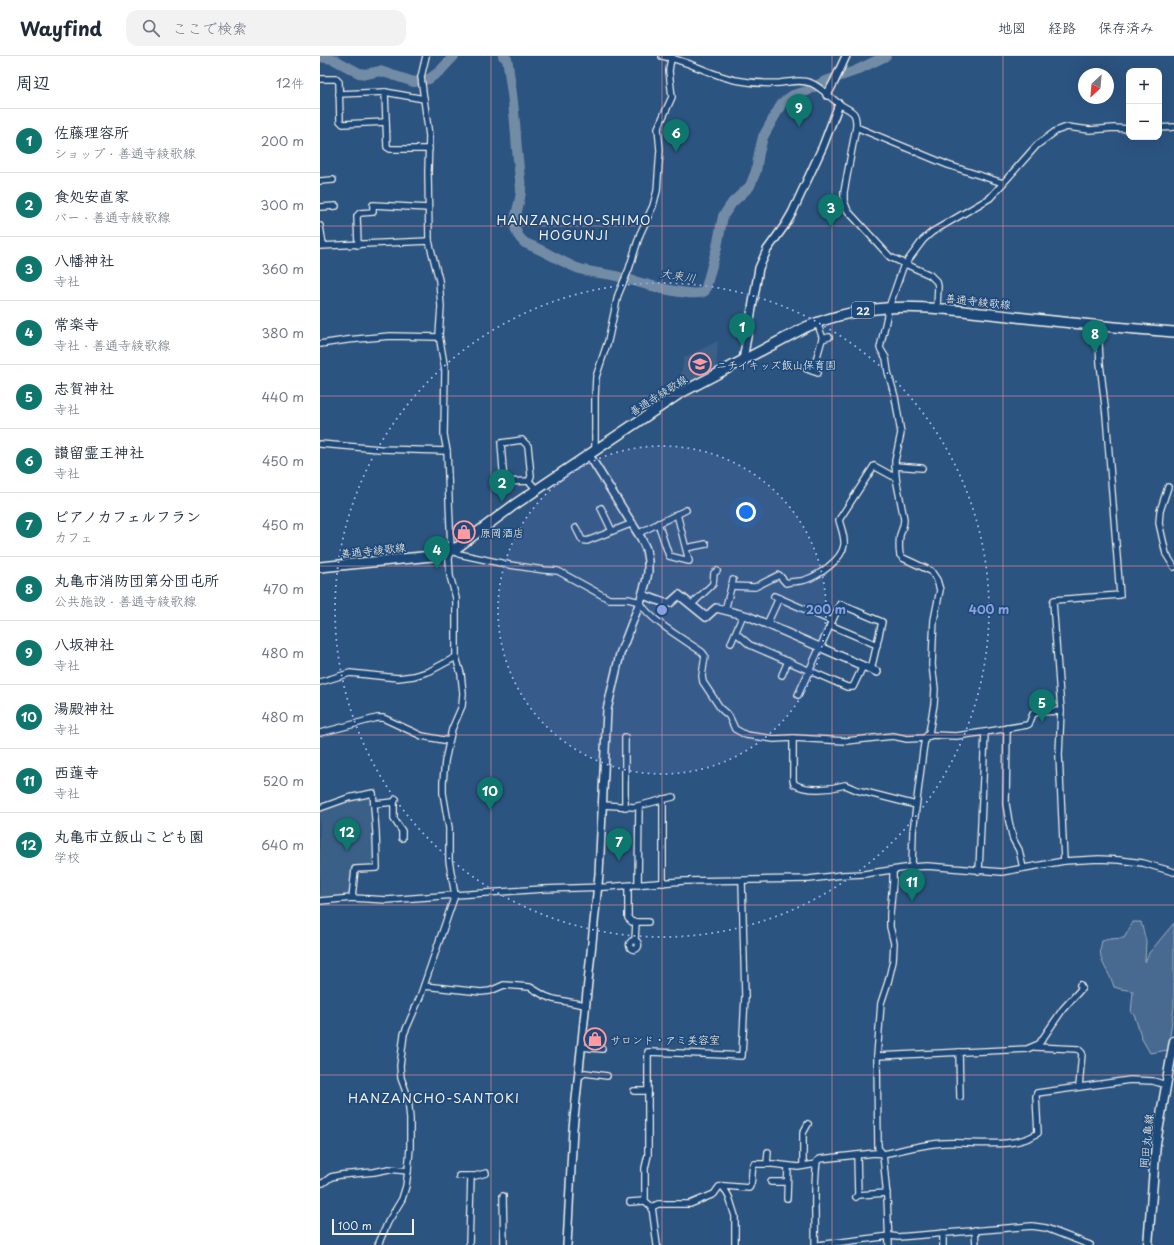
<!DOCTYPE html>
<html lang="ja">
<head>
<meta charset="utf-8">
<style>
	:root { --surface:#fff; --page:#f2f2f3; --text:#1f2937; --muted:#747a83; --line:#e0e1e3; --accent:#0f766e }
	body { margin:0; font-family:"Playpen Sans","Klee One",sans-serif; background:var(--page); color:var(--text) }
	.controls { position:absolute; right:12px; top:12px; display:grid; overflow:hidden; border-radius:8px; box-shadow:0 4px 16px #0002 }
	.controls button { width:36px; height:36px; display:grid; place-items:center; padding:0; border:0; border-bottom:1px solid var(--line); background:var(--surface); color:var(--text); font:20px sans-serif }
	.compass { position:absolute; left:758px; top:12px; width:36px; height:36px; border-radius:50%; background:var(--surface); box-shadow:0 4px 16px #0002; rotate:206deg }
	.scale { position:absolute; left:12px; bottom:10px; width:82px; box-sizing:border-box; padding-left:4px; border:2px solid #f4f1e8; border-top:0; font-size:11px; line-height:14px; white-space:nowrap; color:#f4f1e8; -webkit-text-stroke:3px #1f4a7a; paint-order:stroke }
	.you { position:absolute; left:426px; top:456px; width:14px; height:14px; margin:-10px; border:3px solid #fff; border-radius:50%; background:#1a73e8; box-shadow:0 0 0 6px #1a73e833 }
	.badge { display:grid; place-items:center; width:26px; height:26px; border-radius:50%; background:var(--accent); color:#fff; font-size:13px; font-weight:700 }
	.pin { position:absolute; translate:-50% -33px; filter:drop-shadow(0 1px 2px #0008) }
	.pin::after { content:''; position:absolute; top:21px; width:14px; height:12px; background:inherit; clip-path:polygon(0 0,100% 0,50% 100%) }
	.list { margin:0; padding:0; list-style:none }
	h2 { display:flex; justify-content:space-between; align-items:center; height:52px; margin:0; padding:0 16px; font-size:17px }
	h2 small { font-size:13px; font-weight:400; color:var(--muted) }
	.list li { display:grid; grid-template-columns:26px 1fr auto; gap:12px; align-items:center; box-sizing:border-box; height:64px; padding:0 16px; border-top:1px solid var(--line) }
	.list b { display:block; font-size:15px; white-space:nowrap }
	.list p { margin:0; font-size:13px; white-space:nowrap; color:var(--muted) }
	.list em { font-size:13px; font-style:normal; color:var(--muted) }
	.icon { flex:none; width:22px; height:22px; fill:none; stroke:currentColor; stroke-width:2; stroke-linecap:round; stroke-linejoin:round }
	.map { position:relative; flex:none; width:854px; height:1189px; overflow:hidden }
	header { display:flex; align-items:center; gap:24px; box-sizing:border-box; height:56px; padding:0 20px; background:var(--surface); border-bottom:1px solid var(--line) }
	header strong { font-size:19px }
	nav { display:flex; gap:22px; margin-inline-start:auto; font-size:14px }
	.search { width:280px; height:36px; background:var(--page); display:flex; align-items:center; gap:10px; box-sizing:border-box; padding:0 14px; border-radius:12px; color:var(--muted); font-size:15px }
	main { display:flex }
	aside { flex:1; background:var(--surface) }
	.map>svg:first-child { display:block }
	.built { fill:#3b6088 }
	.green { fill:#496b90; stroke:#9eaebc }
	.lines { fill:none; stroke-linecap:round; stroke-linejoin:round }
	.river { stroke:#738ca6; stroke-width:10 }
	.minor-casing { stroke:#f4f1e8; stroke-width:8 }
	.tertiary-casing { stroke:#f4f1e8; stroke-width:10 }
	.secondary-casing { stroke:#f4f1e8; stroke-width:11 }
	.primary-casing { stroke:#f4f1e8; stroke-width:12 }
	.minor { stroke:#1f4a7a; stroke-width:5.5 }
	.tertiary { stroke:#1f4a7a; stroke-width:7 }
	.secondary { stroke:#1f4a7a; stroke-width:8 }
	.primary { stroke:#1f4a7a; stroke-width:9 }
	.grid { fill:none; stroke:#ff9aa2; stroke-width:1; stroke-opacity:0.55 }
	.ring { fill:none; stroke:#88a0e0; stroke-width:2; stroke-dasharray:2 4 }
	.labels { text-anchor:middle; dominant-baseline:central; stroke-width:3.5; stroke-linejoin:round; paint-order:stroke }
	.shield { fill:#1f4a7a; stroke:#b4bfc7; stroke-width:1 }
	.shield-label { font-size:10px; font-weight:bold; fill:#f4f1e8 }
	.street-label { font-size:11px; fill:#f4f1e8; stroke:#1f4a7a }
	.poi-label { font-size:11px; fill:#f4f1e8; stroke:#1f4a7a; text-anchor:start }
	.water-label { font-size:12px; font-style:italic; fill:#dadddb; stroke:#1f4a7a }
	.quarter-label { font-size:13px; letter-spacing:1px; fill:#f4f1e8; stroke:#1f4a7a }
	.centre { fill:#88a0e0; stroke:#1f4a7a; stroke-width:2 }
	.ring-label { font-size:12px; text-anchor:middle; font-weight:bold; fill:#88a0e0; stroke:#1f4a7a; stroke-width:3.5; stroke-linejoin:round; paint-order:stroke }
</style>
</head>
<body>
<header>
<strong>Wayfind</strong>
<div class="search"><svg class="icon" aria-label="search" viewBox="0 0 24 24"><circle cx="10" cy="10" r="6"/><path d="M15 15l6 6"/></svg>ここで検索</div>
<nav><a>地図</a><a>経路</a><a>保存済み</a></nav>
</header>
<main>
<aside>
<h2>周辺<small>12件</small></h2>
<ul class="list">
<li><span class="badge">1</span><div><b>佐藤理容所</b><p>ショップ · 善通寺綾歌線</p></div><em>200 m</em></li>
<li><span class="badge">2</span><div><b>食処安直家</b><p>バー · 善通寺綾歌線</p></div><em>300 m</em></li>
<li><span class="badge">3</span><div><b>八幡神社</b><p>寺社</p></div><em>360 m</em></li>
<li><span class="badge">4</span><div><b>常楽寺</b><p>寺社 · 善通寺綾歌線</p></div><em>380 m</em></li>
<li><span class="badge">5</span><div><b>志賀神社</b><p>寺社</p></div><em>440 m</em></li>
<li><span class="badge">6</span><div><b>讃留霊王神社</b><p>寺社</p></div><em>450 m</em></li>
<li><span class="badge">7</span><div><b>ピアノカフェルフラン</b><p>カフェ</p></div><em>450 m</em></li>
<li><span class="badge">8</span><div><b>丸亀市消防団第分団屯所</b><p>公共施設 · 善通寺綾歌線</p></div><em>470 m</em></li>
<li><span class="badge">9</span><div><b>八坂神社</b><p>寺社</p></div><em>480 m</em></li>
<li><span class="badge">10</span><div><b>湯殿神社</b><p>寺社</p></div><em>480 m</em></li>
<li><span class="badge">11</span><div><b>西蓮寺</b><p>寺社</p></div><em>520 m</em></li>
<li><span class="badge">12</span><div><b>丸亀市立飯山こども園</b><p>学校</p></div><em>640 m</em></li>
</ul>
</aside>
<div class="map">
<svg width="854" height="1189" viewBox="0 0 854 1189">
	<rect width="100%" height="100%" fill="#2c5481"/>
	<filter id="ink" filterUnits="userSpaceOnUse"><feTurbulence type="fractalNoise" baseFrequency=".025" numOctaves="2"/><feDisplacementMap in="SourceGraphic" scale="8" xChannelSelector="R" yChannelSelector="G"/><feConvolveMatrix kernelMatrix="1 2 1 2 8 2 1 2 1" color-interpolation-filters="sRGB"/></filter>
	<g filter="url(#ink)">
		<!-- built -->
		<g class="built">
			<polygon points="398,285 396,313 358,335 364,302"/>
			<polygon points="48,740 51,743 54,783 54,807 51,811 33,810 31,835 27,839 0,842 0,755 17,748"/>
		</g>
		<!-- green -->
		<path class="green" d="M813,866H821L826,885L825,906L829,897L854,867V951L848,994L830,997L822,983L814,958L811,957L813,935L801,933L794,931C789,913 776,906 782,885L789,883L804,882Z"/>
		<g class="lines">
			<!-- river -->
			<g class="river">
				<path d="M183,0L187,3L188,8C190,25 193,41 194,57C196,72 196,88 198,103C199,113 200,123 201,133C201,153 185,171 205,187C223,194 240,205 257,212C270,217 284,217 296,220C312,224 373,244 385,235L397,191L403,160L412,147L430,130L436,115L439,97L443,81L462,47L473,39L487,35L503,26L535,15L566,0"/>
				<polyline points="0,1 13,3 39,17 46,18 60,15 94,26 109,23 120,15 134,0"/>
			</g>
			<!-- minor casing -->
			<g class="minor-casing">
				<g id="minor">
					<polyline points="106,0 101,21 109,80 108,116 109,185 119,224 121,251 119,279 125,314 124,379 127,395 131,494 129,503 130,520 136,542 136,601 141,618 143,637 142,650 132,673 125,705 123,726 123,737 129,772 129,805 135,839 223,833 286,831 364,825 489,823 522,819 544,818 592,811 607,810 682,816 744,805 779,803 799,804 823,807 854,816"/>
					<path d="M342,0C367,4 390,19 415,24C430,27 445,28 460,27C471,26 480,23 491,27C499,30 510,41 518,47C530,56 537,53 536,71L524,136V145L528,155L570,201L610,219L617,226L618,230L617,252"/>
					<polyline points="0,23 16,23 19,26 20,65 23,68 66,66"/>
					<polyline points="65,36 67,91 70,93 109,93"/>
					<polyline points="19,38 65,36 104,43"/>
					<polyline points="536,71 628,109 683,127"/>
					<polyline points="839,72 854,71"/>
					<polyline points="0,125 13,124"/>
					<polyline points="0,151 16,150"/>
					<polyline points="0,170 3,189"/>
					<polyline points="38,189 37,160 40,157 53,156 53,149 108,152"/>
					<polyline points="0,190 109,185"/>
					<polyline points="497,266 503,283"/>
					<polyline points="0,288 27,284 70,280 119,281"/>
					<polyline points="487,313 498,317"/>
					<polyline points="493,315 502,283 509,281"/>
					<polyline points="0,388 60,393 127,395"/>
					<polyline points="275,394 275,341 276,321 288,285 298,239 309,213 320,178 333,150 337,135 340,94 338,72 352,41 349,15 350,8 352,0"/>
					<polyline points="575,410 602,412"/>
					<polyline points="209,425 184,426 181,387 202,384 208,390 211,420 209,425 217,434"/>
					<polyline points="848,431 840,455 839,467 846,498 854,511"/>
					<polyline points="281,452 292,475"/>
					<polyline points="338,467 349,500 369,505 357,458"/>
					<polyline points="256,472 262,484 267,485 313,467"/>
					<polyline points="319,477 366,454"/>
					<polyline points="366,492 386,488"/>
					<path d="M131,494L139,498L190,509L224,514L238,515L289,543H308L320,546C329,564 365,584 382,596L385,600L382,620L383,626L401,653L409,660L415,673L426,679L454,683L473,682L526,685L573,680L587,683L605,682L612,679L636,680L665,676L707,669L709,668L713,658L718,656L741,655"/>
					<path d="M411,530L435,531L459,519L466,527C472,525 479,526 485,524C498,520 522,504 524,489C525,481 521,472 519,464L554,410L576,422"/>
					<polyline points="454,540 512,565"/>
					<polyline points="371,549 393,528 394,517 397,515"/>
					<polyline points="405,554 413,524"/>
					<polyline points="447,568 459,542"/>
					<polyline points="510,569 557,589"/>
					<polyline points="416,577 430,589 527,631 533,631 543,610"/>
					<polyline points="411,587 423,559"/>
					<polyline points="462,619 468,605"/>
					<polyline points="0,626 30,617 78,622 94,620 110,615 136,601"/>
					<polyline points="478,639 520,548 562,566 551,614"/>
					<polyline points="687,672 686,748 689,766 693,783 699,794 703,812"/>
					<polyline points="0,677 57,662 63,662 102,680 129,685"/>
					<polyline points="305,681 305,751"/>
					<path d="M473,682V724L474,728C488,736 511,733 525,729L537,734L596,749"/>
					<polyline points="76,743 74,746 74,763 82,775 82,782"/>
					<polyline points="54,748 74,746"/>
					<polyline points="283,749 314,751 353,741"/>
					<polyline points="0,752 28,742 53,737 56,776 57,812 35,813 32,842"/>
					<polyline points="744,805 739,699 741,654 733,546 734,544 800,539 786,359 780,307 778,270"/>
					<path d="M592,811L593,776L603,695L605,682L609,677L614,648L615,633L612,609L613,583L614,564L620,534L617,524L611,515L583,502L580,499C579,493 579,486 580,479C582,474 584,469 584,463L576,422L575,405L581,377L575,341L568,316L566,302L560,292L569,251L583,211L603,184L612,176L670,142L717,89L736,75L747,71L770,74L794,72L809,73"/>
					<polyline points="659,815 665,676"/>
					<polyline points="343,827 343,743"/>
					<polyline points="318,829 319,750"/>
					<polyline points="308,830 308,862 312,866 328,866"/>
					<polyline points="0,845 32,842 67,844 135,839 100,941 84,978 80,1010 81,1022 88,1041 90,1063 90,1092 88,1115 86,1130 82,1143 68,1166 58,1189"/>
					<circle cx="314" cy="889" r="4.5"/>
					<polyline points="315,885 316,866"/>
					<polyline points="104,930 161,936 170,935 184,929 210,931 225,940 233,943 265,949"/>
					<polyline points="261,991 282,993"/>
					<polyline points="715,991 758,993 762,997 759,1031"/>
					<polyline points="639,996 640,1041"/>
					<polyline points="557,1000 707,993 719,988 743,953 762,932 760,929"/>
					<polyline points="258,1021 265,1017 287,1020"/>
					<polyline points="314,1035 328,1035"/>
					<polyline points="537,1099 538,1139"/>
					<polyline points="447,1108 448,1096"/>
					<polyline points="483,1110 483,1077 488,1068"/>
					<polyline points="139,1120 155,1120 166,1117"/>
					<polyline points="451,1126 467,1126"/>
					<polyline points="0,1127 3,1127 11,1121 20,1119 54,1116 69,1113 88,1115"/>
					<polyline points="403,1130 409,1141 415,1160 415,1189"/>
					<polyline points="183,1140 184,1189"/>
					<polyline points="536,1141 538,1139 567,1137"/>
					<polyline points="467,1142 468,1110"/>
					<polyline points="310,1146 325,1145"/>
					<path d="M332,1151L338,1148H370L394,1138L399,1131L405,1130L429,1132C434,1125 430,1116 434,1108H453L478,1111L496,1108"/>
					<polyline points="655,1174 656,1189"/>
					<polyline points="623,1177 623,1189"/>
					<polyline points="149,1189 151,1120"/>
					<path d="M337,1189L332,1151L325,1145V1112L328,1099V996C360,997 391,998 422,1000L425,940L422,825"/>
					<path d="M495,1189C496,1161 493,1133 497,1105L500,1103L555,1097L563,1098C583,1094 603,1088 624,1087C653,1085 693,1094 718,1077L716,1040L717,1037L810,1024L833,1025L846,1029"/>
					<polyline points="498,1189 570,1180 578,1181 712,1170 726,1172 770,1189"/>
					<polyline points="569,1189 567,1141 563,1098 558,1092 557,1000 561,947 568,926 573,905 574,887 570,871 570,858 573,826 573,815"/>
				</g>
			</g>
			<!-- tertiary casing -->
			<g class="tertiary-casing">
				<g id="tertiary">
					<polyline points="507,39 514,26 526,0"/>
					<polyline points="423,304 439,212 447,194 465,169 472,157 503,90 519,48"/>
					<polyline points="323,539 345,547 350,547 359,539 386,561 396,552 428,560 557,616"/>
					<polyline points="247,1189 253,1073 279,818 287,654 300,598 320,546 326,526 328,516 328,505 326,493 321,482 269,399"/>
				</g>
			</g>
			<!-- secondary casing -->
			<g class="secondary-casing">
				<polyline id="secondary" points="828,1189 836,1087 854,985"/>
			</g>
			<!-- primary casing -->
			<g class="primary-casing">
				<path id="primary" d="M0,511L112,500L138,491L194,449L359,338L486,271C559,240 621,253 696,261C749,267 801,272 854,276"/>
			</g>
			<!-- minor -->
			<use href="#minor" class="minor"/>
			<!-- tertiary -->
			<use href="#tertiary" class="tertiary"/>
			<!-- secondary -->
			<use href="#secondary" class="secondary"/>
			<!-- primary -->
			<use href="#primary" class="primary"/>
		</g>
	</g>
	<!-- grid -->
	<path class="grid" d="M171,0V1189M342,0V1189M512,0V1189M683,0V1189M0,170H854M0,340H854M0,510H854M0,679H854M0,849H854M0,1019H854"/>
	<!-- distance rings -->
	<circle cx="342" cy="554" r="164" fill="#88a0e0" fill-opacity=".12"/>
	<g class="ring">
		<circle cx="342" cy="554" r="164"/>
		<circle cx="342" cy="554" r="327"/>
	</g>
	<!-- icons -->
	<defs>
		<g id="school-ring" transform="scale(1.15)"><circle r="9.5" fill="#1f4a7a" stroke="#ff9aa2" stroke-width="1.5"/><path d="M0-5L7-2L0 1L-7-2ZM-4 1L0 2.5L4 1V4Q0 6-4 4Z" fill="#ff9aa2"/></g>
		<g id="shop-ring" transform="scale(1.15)"><circle r="9.5" fill="#1f4a7a" stroke="#ff9aa2" stroke-width="1.5"/><path d="M-5-2.5h2.3a2.7 3.5 0 0 1 5.4 0H5L5.5 6h-11ZM-1.5-2.5h3a1.5 2.3 0 0 0-3 0Z" fill="#ff9aa2"/></g>
	</defs>
	<g fill-rule="evenodd">
		<use href="#school-ring" x="380" y="308"/>
		<use href="#shop-ring" x="144" y="476"/>
		<use href="#shop-ring" x="275" y="983"/>
	</g>
	<g class="labels">
		<!-- shield labels -->
		<rect class="shield" x="532" y="246" width="22" height="16" rx="3"/>
		<g class="shield-label">
			<text x="543" y="254">22</text>
		</g>
		<!-- street labels -->
		<g class="street-label">
			<text transform="translate(658 245) rotate(6)">善通寺綾歌線</text>
			<text transform="translate(338 339) rotate(-32)">善通寺綾歌線</text>
			<text transform="translate(53 494) rotate(-6)">善通寺綾歌線</text>
			<text transform="translate(826 1085) rotate(-84)">岡田丸亀線</text>
		</g>
		<!-- poi labels -->
		<g class="poi-label">
			<text x="396" y="308">ニチイキッズ飯山保育園</text>
			<text x="160" y="476">原岡酒店</text>
			<text x="290" y="983">サロンド・アミ美容室</text>
		</g>
		<!-- water labels -->
		<g class="water-label">
			<text transform="translate(358 219) rotate(9)">大束川</text>
		</g>
		<!-- quarter labels -->
		<g class="quarter-label">
			<text x="254" y="163">HANZANCHO-SHIMO<tspan x="254" dy="15">HOGUNJI</tspan></text>
			<text x="114" y="1041">HANZANCHO-SANTOKI</text>
		</g>
	</g>
	<circle cx="342" cy="554" r="6" class="centre"/>
	<g class="ring-label">
		<text x="506" y="558">200 m</text>
		<text x="669" y="558">400 m</text>
	</g>
</svg>
<div class="controls">
<button>+</button>
<button>−</button>
</div>
<svg class="compass" viewBox="-18 -18 36 36"><path d="M0-13l5 13h-10z" fill="#e53935"/><path d="M0 13l5-13h-10z" fill="#747a83"/></svg>
<div class="scale">100 m</div>
<div class="you"></div>
<div class="pin badge" style="left:422px;top:290px">1</div>
<div class="pin badge" style="left:182px;top:446px">2</div>
<div class="pin badge" style="left:511px;top:171px">3</div>
<div class="pin badge" style="left:117px;top:513px">4</div>
<div class="pin badge" style="left:722px;top:666px">5</div>
<div class="pin badge" style="left:356px;top:96px">6</div>
<div class="pin badge" style="left:299px;top:805px">7</div>
<div class="pin badge" style="left:775px;top:297px">8</div>
<div class="pin badge" style="left:479px;top:71px">9</div>
<div class="pin badge" style="left:170px;top:754px">10</div>
<div class="pin badge" style="left:592px;top:845px">11</div>
<div class="pin badge" style="left:27px;top:795px">12</div>
</div>
</main>
</body>
</html>
